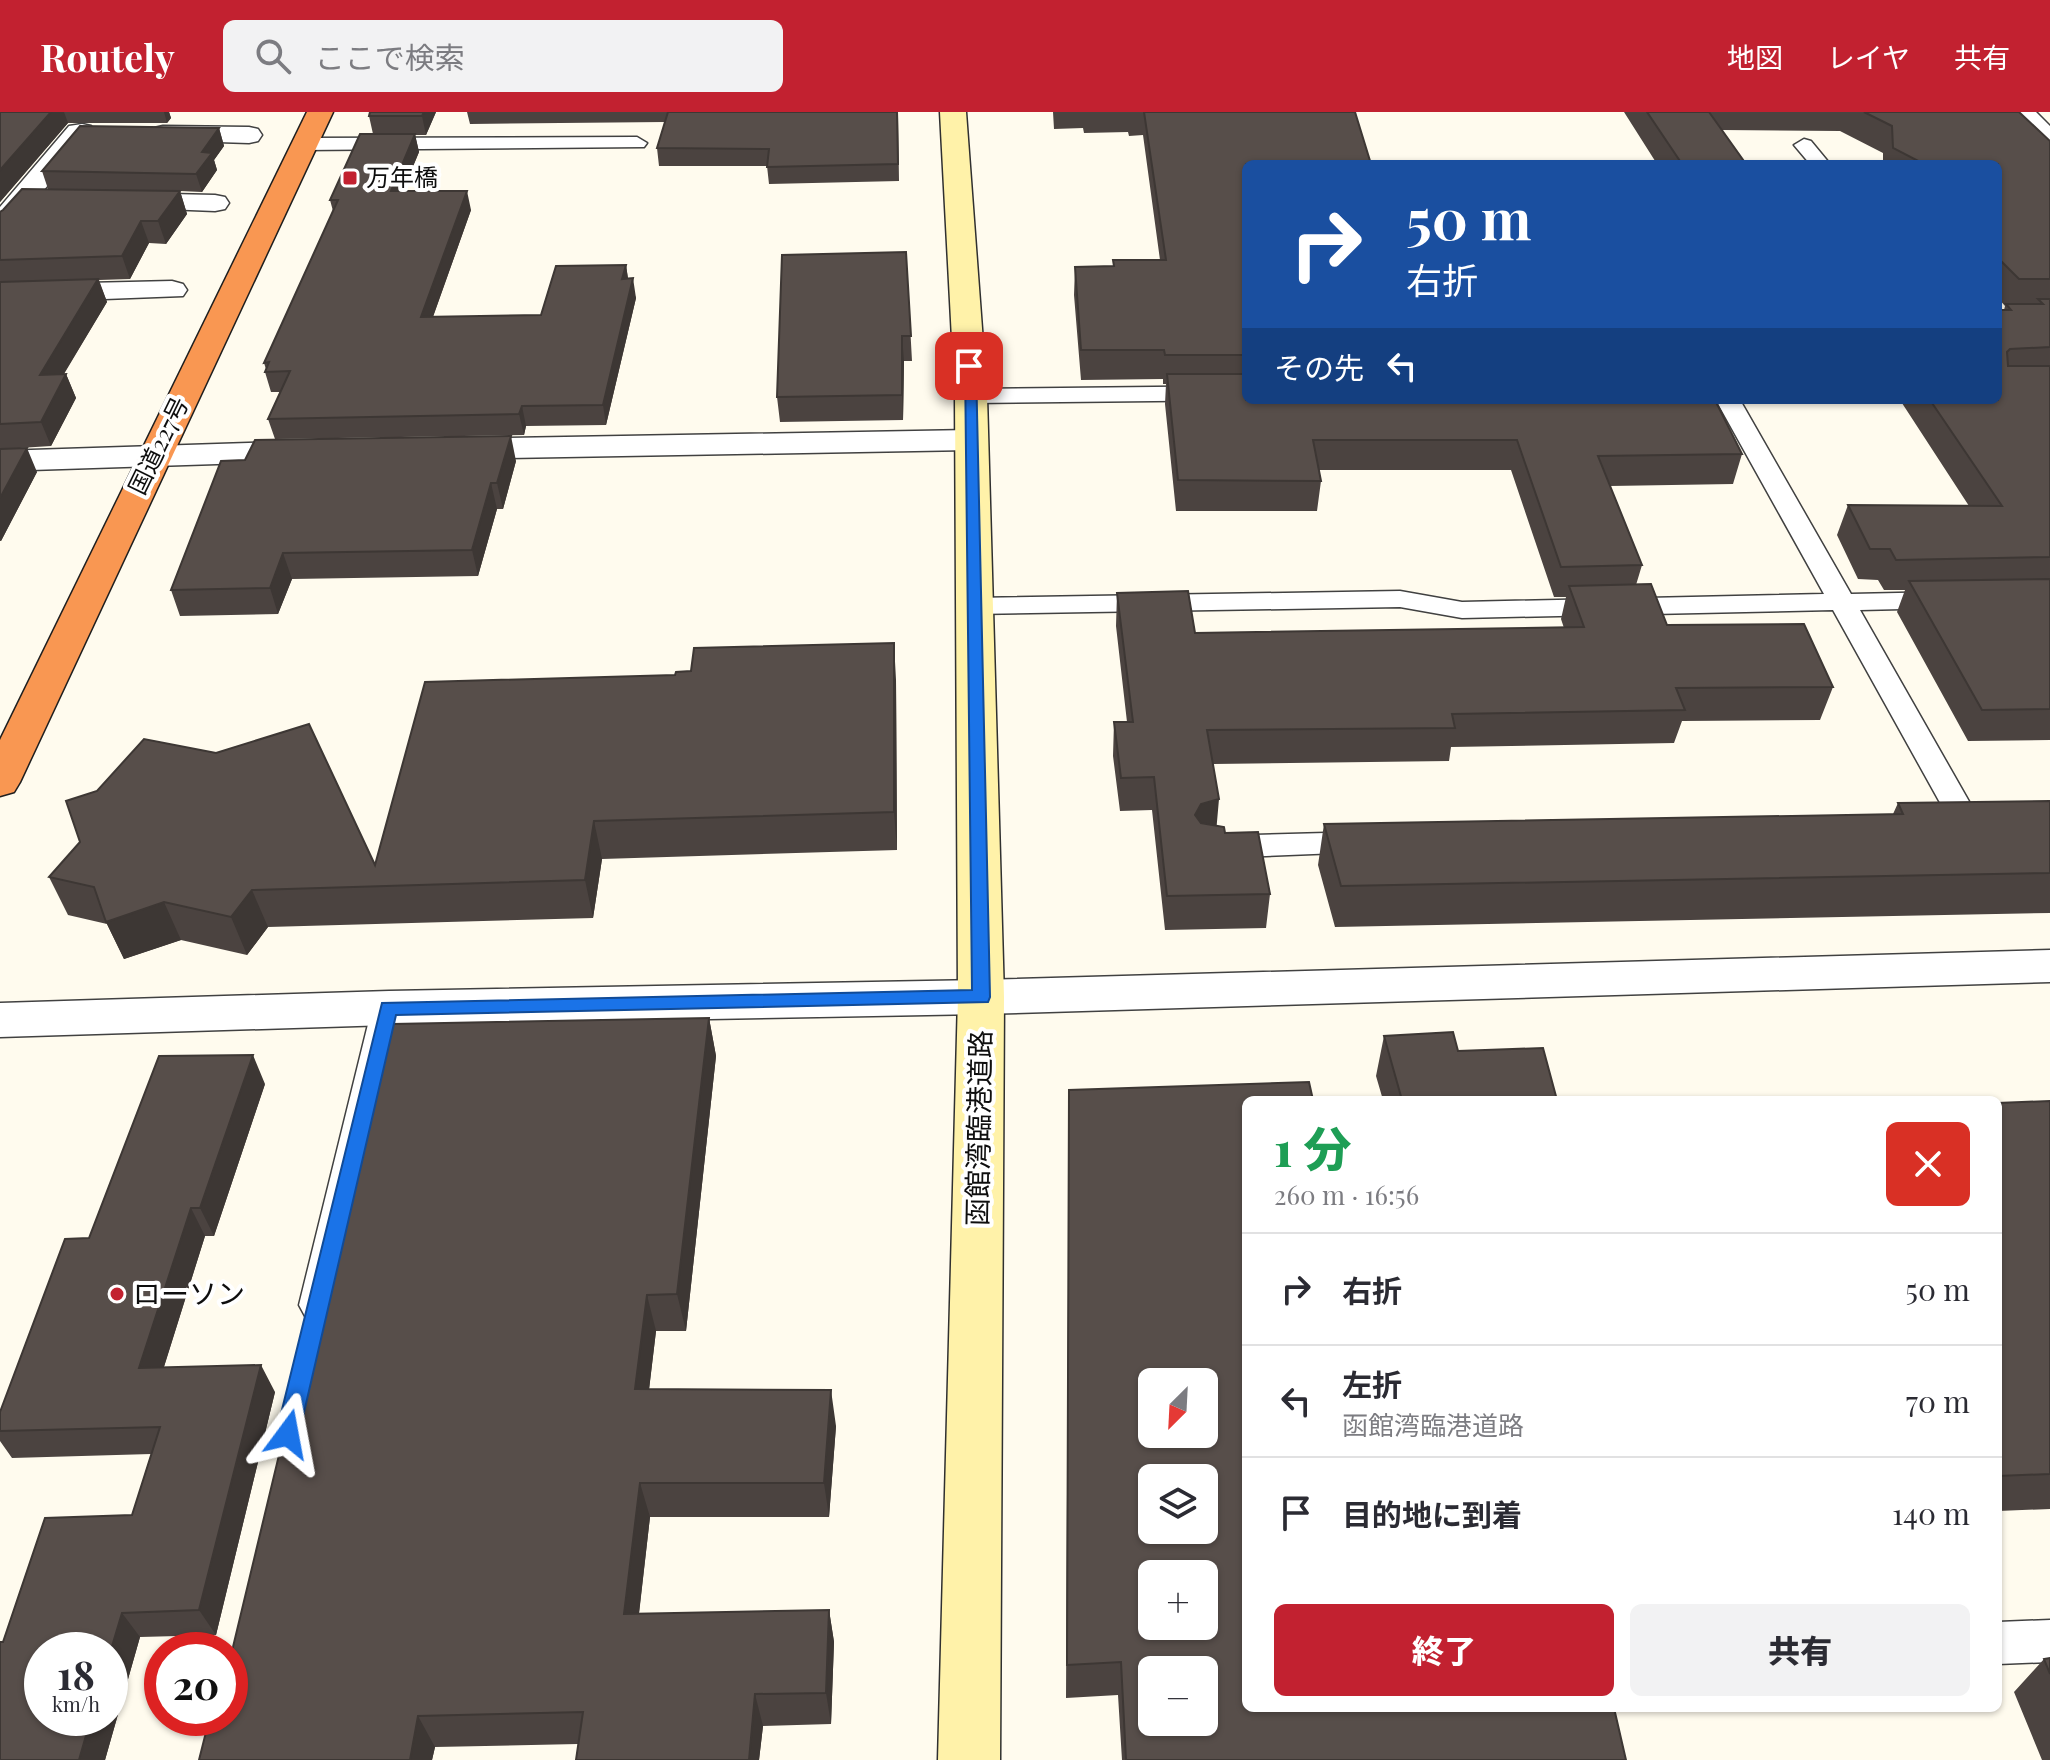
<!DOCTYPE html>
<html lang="ja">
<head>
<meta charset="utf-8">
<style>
	:root { --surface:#fff; --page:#f2f2f3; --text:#2b2b33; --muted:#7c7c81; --line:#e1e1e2; --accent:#c22130 }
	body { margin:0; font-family:"Playfair Display","Noto Sans JP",serif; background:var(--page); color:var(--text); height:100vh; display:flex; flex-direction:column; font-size:30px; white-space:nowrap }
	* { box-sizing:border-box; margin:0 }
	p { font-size:26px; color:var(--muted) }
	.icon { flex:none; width:44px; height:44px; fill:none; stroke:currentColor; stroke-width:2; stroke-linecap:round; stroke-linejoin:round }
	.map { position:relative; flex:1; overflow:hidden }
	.side { position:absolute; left:1242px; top:984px; width:760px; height:616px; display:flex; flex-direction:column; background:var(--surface); border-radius:12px; box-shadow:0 2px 6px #0004 }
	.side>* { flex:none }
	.hud { position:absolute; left:1242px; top:48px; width:760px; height:244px; border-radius:12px; box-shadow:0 2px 6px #0004; background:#1a4fa0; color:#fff; overflow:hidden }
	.needle { width:52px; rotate:204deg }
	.buttons { position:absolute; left:1138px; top:1256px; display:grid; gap:16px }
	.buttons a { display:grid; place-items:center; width:80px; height:80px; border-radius:12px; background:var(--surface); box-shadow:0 2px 6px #0004; font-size:40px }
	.speed { position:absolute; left:24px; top:1520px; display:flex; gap:16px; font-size:40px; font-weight:700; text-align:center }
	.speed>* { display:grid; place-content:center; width:104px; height:104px; border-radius:50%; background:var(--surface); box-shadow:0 2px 6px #0004; line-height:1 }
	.speed small { font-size:20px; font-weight:400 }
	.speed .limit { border:12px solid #d22; background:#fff; color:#111 }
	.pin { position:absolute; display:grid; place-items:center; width:68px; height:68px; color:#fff; margin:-34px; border-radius:16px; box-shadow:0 4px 12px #0006 }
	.me { position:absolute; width:88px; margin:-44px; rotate:13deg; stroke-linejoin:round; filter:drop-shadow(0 0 6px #0008) }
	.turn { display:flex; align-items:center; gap:28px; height:168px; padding:0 32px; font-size:36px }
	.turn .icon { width:104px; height:104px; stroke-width:2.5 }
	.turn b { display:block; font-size:56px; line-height:68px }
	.then { display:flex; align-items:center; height:76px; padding:0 32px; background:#0003; gap:16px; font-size:30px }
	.round { display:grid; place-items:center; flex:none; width:84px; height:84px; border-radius:12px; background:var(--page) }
	.summary { display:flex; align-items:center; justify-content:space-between; height:136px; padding:0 32px }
	h1 { font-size:48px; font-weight:800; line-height:60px; color:#1e9e55 }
	.action { display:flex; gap:16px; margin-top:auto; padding:16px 32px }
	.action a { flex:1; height:92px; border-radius:12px; background:var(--accent); color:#fff; font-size:32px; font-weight:800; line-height:92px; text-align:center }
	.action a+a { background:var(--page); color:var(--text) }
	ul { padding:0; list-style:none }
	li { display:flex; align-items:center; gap:24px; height:112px; padding:0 32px; border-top:2px solid var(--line) }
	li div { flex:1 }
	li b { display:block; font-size:30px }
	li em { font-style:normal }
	header { display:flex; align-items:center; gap:48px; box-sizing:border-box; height:112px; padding:0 40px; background:var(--accent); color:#fff }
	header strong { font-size:38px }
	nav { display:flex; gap:44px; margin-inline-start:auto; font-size:28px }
	.search { width:560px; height:72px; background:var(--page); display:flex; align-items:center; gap:20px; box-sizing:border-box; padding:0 28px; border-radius:12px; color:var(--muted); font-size:30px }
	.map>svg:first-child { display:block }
</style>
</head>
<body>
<header>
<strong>Routely</strong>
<div class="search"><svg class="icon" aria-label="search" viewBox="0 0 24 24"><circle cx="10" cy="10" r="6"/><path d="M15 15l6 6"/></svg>ここで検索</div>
<nav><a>地図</a><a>レイヤ</a><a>共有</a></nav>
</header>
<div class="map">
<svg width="2050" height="1648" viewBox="0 0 2050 1648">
	<rect width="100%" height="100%" fill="#fffbee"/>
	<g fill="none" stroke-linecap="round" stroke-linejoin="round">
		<!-- lane casing -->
		<g stroke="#414141" stroke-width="3">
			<path id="lane" d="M 2016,0 L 2036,0 L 2050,14 L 2050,31 L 2043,29 Z
				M 637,25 L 647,31 L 644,35 L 302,38 L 292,32 L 302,26 Z
				M 1804,27 L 1811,29 L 1830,52 L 1810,52 L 1794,33 Z
				M 1246,274 L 1246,288 L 971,291 L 963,289 L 959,284 L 963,279 L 971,277 Z
				M 1716,288 L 1740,288 L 1851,482 L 1945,480 L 1954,482 L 1958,488 L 1954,494 L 1945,496 L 1860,498 L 1979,707 L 1975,714 L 1964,717 L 1953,714 L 1833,498 L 1462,506 L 1400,495 L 973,502 L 964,500 L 960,494 L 964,488 L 973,486 L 1400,479 L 1462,490 L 1824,482 Z
				M 1363,720 L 1374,723 L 1378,730 L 1374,737 L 1363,740 L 1218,746 L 1207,742 L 1203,735 L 1207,728 L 1218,724 Z
				M 389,884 L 401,887 L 406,896 L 337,1193 L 331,1204 L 318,1209 L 305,1204 L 299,1193 L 372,896 L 377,887 Z
				M 2050,1508 L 2050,1550 L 1998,1552 L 1998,1510 Z"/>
		</g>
		<!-- street casing -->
		<g stroke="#414141" stroke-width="3">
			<path id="street" d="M 82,12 L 91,14 L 95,20 L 91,26 L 86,27 L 10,119 L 0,122 L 0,95 L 69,14 Z
				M 163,14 L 249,15 L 258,17 L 262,23 L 258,29 L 249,31 L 154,28 L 150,22 L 154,16 Z
				M 125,81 L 215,83 L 225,85 L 229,91 L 225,97 L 215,99 L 115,95 L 111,89 L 115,83 Z
				M 172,169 L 183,172 L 187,178 L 183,184 L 0,191 L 0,173 Z
				M 970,318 L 982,321 L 987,328 L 982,335 L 970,338 L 454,347 L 442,344 L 437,337 L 442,330 L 454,327 Z
				M 309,329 L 321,332 L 326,339 L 321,346 L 309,349 L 0,359 L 0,339 Z
				M 2050,838 L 2050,870 L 981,902 L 389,913 L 0,925 L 0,891 L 389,879 L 981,868 Z"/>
		</g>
		<!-- secondary casing -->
		<g stroke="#303030" stroke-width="3">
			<path id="secondary" d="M 940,0 L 966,0 L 987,284 L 1004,885 L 1000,1648 L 938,1648 L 958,885 L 955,284 Z"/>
		</g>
		<!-- highway casing -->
		<g stroke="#1f1f1f" stroke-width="3">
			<path id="highway" d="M 307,0 L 333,0 L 20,670 L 14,680 L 0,684 L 0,628 Z"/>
		</g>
		<!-- lane -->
		<use href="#lane" fill="#fff" fill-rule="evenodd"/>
		<!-- street -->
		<use href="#street" fill="#fff" fill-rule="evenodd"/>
		<!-- secondary -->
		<use href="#secondary" fill="#fff2a9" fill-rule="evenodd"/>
		<!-- highway -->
		<use href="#highway" fill="#f99752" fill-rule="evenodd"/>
	</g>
	<!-- wall -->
	<path fill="#4b4340" d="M 0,0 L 169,0 L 171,6 L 167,11 L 68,11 L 0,90 Z
		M 370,0 L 436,0 L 426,23 L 415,23 L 419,40 L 403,79 L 471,98 L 433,205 L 541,203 L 626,153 L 628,167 L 636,186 L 606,313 L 526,314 L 524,323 L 275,327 L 268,307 L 280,280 L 271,280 L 265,260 L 266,257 L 264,251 L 333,99 L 330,88 L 373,22 L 369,4 Z
		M 467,0 L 898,0 L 899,69 L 769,72 L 767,54 L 659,54 L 657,36 L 665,10 L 470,12 Z
		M 1053,0 L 1355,0 L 1246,52 L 1246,288 L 1742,342 L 1733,372 L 1610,374 L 1642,453 L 1636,473 L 1667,513 L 1833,575 L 1820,608 L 1682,609 L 1674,631 L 1451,635 L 1449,649 L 1213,652 L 1216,714 L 1225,721 L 1270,782 L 1266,816 L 1165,818 L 1152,698 L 1120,699 L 1113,644 L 1114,610 L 1127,610 L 1116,514 L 1117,481 L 1195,521 L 1564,516 L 1561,507 L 1566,485 L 1554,485 L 1511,358 L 1319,358 L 1321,369 L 1317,399 L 1176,399 L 1165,292 L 1166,272 L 1163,272 L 1163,267 L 1081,268 L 1074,183 L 1075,155 L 1113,154 L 1113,148 L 1160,148 L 1143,23 L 1129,24 L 1128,20 L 1084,21 L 1083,16 L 1054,17 Z
		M 1624,0 L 2019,0 L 2050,29 L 2050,628 L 1968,629 L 1897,500 L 1905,478 L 1884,478 L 1878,468 L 1858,467 L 1837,423 L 1848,393 L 1969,394 L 1900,288 L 1998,288 L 2004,198 L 2005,194 L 1998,186 L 1998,52 L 1883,52 L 1883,41 L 1840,19 L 1722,18 L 1746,52 L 1657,52 Z
		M 219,16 L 224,34 L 214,48 L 217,58 L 202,80 L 180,79 L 187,102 L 166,132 L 149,131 L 130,167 L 99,168 L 107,190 L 64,262 L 66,262 L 76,286 L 51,334 L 4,337 L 37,360 L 1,429 L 0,429 L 0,100 L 48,77 L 42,59 Z
		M 906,140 L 912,249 L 904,249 L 903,308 L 780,310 L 777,285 Z
		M 516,349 L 503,397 L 497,397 L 478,464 L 292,467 L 278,502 L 180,504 L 171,478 Z
		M 896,568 L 897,738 L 602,747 L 593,806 L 268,815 L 247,843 L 181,828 L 124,847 L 107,812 L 68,803 L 49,765 L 375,753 Z
		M 2050,689 L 2050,801 L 1335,815 L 1318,753 L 1324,712 L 1893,702 L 1898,691 Z
		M 709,906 L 716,944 L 686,1219 L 656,1219 L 649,1277 L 836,1314 L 829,1405 L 650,1405 L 639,1502 L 829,1498 L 834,1530 L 831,1612 L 763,1614 L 759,1648 L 576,1648 L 578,1632 L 435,1635 L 432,1648 L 199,1648 L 213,1618 Z
		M 1384,924 L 1458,939 L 1557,988 L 1383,988 L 1376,964 Z
		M 265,972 L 214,1124 L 205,1124 L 164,1255 L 275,1280 L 216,1523 L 140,1525 L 105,1648 L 0,1648 L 3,1530 L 132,1403 L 151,1342 L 12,1346 L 0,1329 L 0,1300 L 89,1126 Z
		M 1069,978 L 1246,1596 L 1626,1648 L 1122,1648 L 1118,1583 L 1066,1586 Z
		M 2050,989 L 2050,1397 L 1998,1399 L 1998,991 Z
		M 2050,1546 L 2050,1648 L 2042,1648 L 2014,1580 L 2044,1547 Z"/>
	<!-- shaded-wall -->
	<path fill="#3d3734" d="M 51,0 L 64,0 L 68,11 L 0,90 L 0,58 Z
		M 164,0 L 169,0 L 171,6 L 167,11 Z
		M 424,0 L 436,0 L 426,23 L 422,4 Z
		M 219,16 L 224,34 L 214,48 L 217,58 L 202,80 L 196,62 L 202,40 Z
		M 415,22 L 419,40 L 395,97 L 391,79 Z
		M 180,79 L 187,102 L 166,132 L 158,109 Z
		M 467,79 L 471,98 L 426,224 L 421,205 Z
		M 141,109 L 149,131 L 130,167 L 122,144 Z
		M 626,153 L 629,173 L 622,167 Z
		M 633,166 L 636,186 L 606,313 L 603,293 Z
		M 98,167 L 107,190 L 49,286 L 40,263 Z
		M 902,224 L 904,249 L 903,308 L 902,283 Z
		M 66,262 L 76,286 L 51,334 L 41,310 Z
		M 522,294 L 526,314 L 524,323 L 519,302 Z
		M 511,324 L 516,349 L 503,397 L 497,371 Z
		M 27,336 L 37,360 L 1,429 L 0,426 L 0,386 Z
		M 491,371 L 497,397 L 478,464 L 472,438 Z
		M 283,441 L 292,467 L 278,502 L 270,476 Z
		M 894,531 L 896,568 L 897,738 L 894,700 Z
		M 1219,687 L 1216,721 L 1198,725 L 1195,703 L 1201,692 Z
		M 594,709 L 602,747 L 593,806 L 585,768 Z
		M 252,778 L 268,815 L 247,843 L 231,805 Z
		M 164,790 L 181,828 L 124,847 L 106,810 Z
		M 709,906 L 716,944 L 686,1219 L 677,1182 Z
		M 253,943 L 265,972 L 214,1124 L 200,1096 Z
		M 191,1096 L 205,1124 L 155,1283 L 139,1256 Z
		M 647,1183 L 656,1219 L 645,1312 L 635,1277 Z
		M 261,1253 L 275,1280 L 216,1523 L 199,1498 Z
		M 831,1278 L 836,1314 L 829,1405 L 824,1371 Z
		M 640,1371 L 650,1405 L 635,1535 L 624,1502 Z
		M 829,1498 L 834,1530 L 831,1612 L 826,1581 Z
		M 122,1501 L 140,1525 L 105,1648 L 79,1648 L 91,1606 L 110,1606 L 110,1541 Z
		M 755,1582 L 763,1614 L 759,1648 L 749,1648 Z
		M 418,1604 L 435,1635 L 432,1648 L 410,1648 Z"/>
	<!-- building -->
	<path fill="#574e4a" stroke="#3d3734" stroke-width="2" fill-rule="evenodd" d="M 0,0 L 51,0 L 0,58 Z
		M 370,0 L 424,0 L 422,4 L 369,4 Z
		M 668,0 L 897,0 L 898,52 L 767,55 L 769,37 L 657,36 Z
		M 1144,0 L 1355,0 L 1371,52 L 1246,52 L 1246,243 L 1165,243 L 1164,238 L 1081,238 L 1075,155 L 1114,154 L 1113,148 L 1166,148 Z
		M 1647,0 L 1709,0 L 1746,52 L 1682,52 Z
		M 1864,0 L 2019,0 L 2050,29 L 2050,167 L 2019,167 L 1998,146 L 1998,52 L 1924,52 L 1893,36 L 1892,14 Z
		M 80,14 L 219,16 L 202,40 L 212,41 L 196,62 L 42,59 Z
		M 360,22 L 415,22 L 391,79 L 467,79 L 421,205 L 541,203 L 556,154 L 626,153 L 622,167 L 633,166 L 603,293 L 522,294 L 519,302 L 268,307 L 290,259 L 265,260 L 269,250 L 264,251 L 338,88 L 330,88 Z
		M 22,77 L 180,79 L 158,109 L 141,109 L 122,144 L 0,148 L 0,100 L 3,98 Z
		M 906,140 L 911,224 L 902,224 L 902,283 L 777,285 L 782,143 Z
		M 98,167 L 40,263 L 66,262 L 41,310 L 0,312 L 0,170 Z
		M 2038,187 L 2050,187 L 2050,235 L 2010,237 L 2007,240 L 2008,254 L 2050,254 L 2050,445 L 1896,448 L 1890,437 L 1870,437 L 1848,393 L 2002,394 L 1930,288 L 1998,288 L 1998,198 L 2011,198 L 2006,192 L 2043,192 Z
		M 1167,262 L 1246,262 L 1246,288 L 1715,288 L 1742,342 L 1598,344 L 1642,453 L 1561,455 L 1517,328 L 1313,328 L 1321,369 L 1178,368 Z
		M 511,324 L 497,371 L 491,371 L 472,438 L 283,441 L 270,476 L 171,478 L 221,349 L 245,348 L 255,328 Z
		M 27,336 L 0,386 L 0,337 Z
		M 2050,467 L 2050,597 L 1982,598 L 1909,469 Z
		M 1651,472 L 1667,513 L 1804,512 L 1833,575 L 1676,576 L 1685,598 L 1452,602 L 1455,616 L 1207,618 L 1219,687 L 1201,692 L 1195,703 L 1201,711 L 1224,715 L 1225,721 L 1258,720 L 1270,782 L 1167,784 L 1154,665 L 1121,666 L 1114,610 L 1133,610 L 1117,481 L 1188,479 L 1195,521 L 1584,515 L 1569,474 Z
		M 894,531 L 894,700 L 594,709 L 585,768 L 252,778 L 231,805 L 164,790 L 106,810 L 94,775 L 49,765 L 80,730 L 66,689 L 97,679 L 144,627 L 216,641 L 309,612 L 375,753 L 425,570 L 675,563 L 676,560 L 691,559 L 694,536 Z
		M 2050,689 L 2050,761 L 1341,774 L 1324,712 L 1903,702 L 1898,691 Z
		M 709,906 L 677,1182 L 647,1183 L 635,1277 L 831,1278 L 824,1371 L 640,1371 L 624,1502 L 829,1498 L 826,1581 L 755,1582 L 749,1648 L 576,1648 L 583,1600 L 418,1604 L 410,1648 L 199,1648 L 206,1620 L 213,1618 L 216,1606 L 230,1606 L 230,1543 L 233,1535 L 303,1243 L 393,912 Z
		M 1453,920 L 1458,939 L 1543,936 L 1557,988 L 1402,988 L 1384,924 Z
		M 253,943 L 200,1096 L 191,1096 L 139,1256 L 261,1253 L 199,1498 L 122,1501 L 110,1541 L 110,1538 L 42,1538 L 42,1606 L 91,1606 L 79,1648 L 0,1648 L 0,1530 L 3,1530 L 45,1406 L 132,1403 L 160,1315 L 0,1319 L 0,1300 L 65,1127 L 89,1126 L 159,944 Z
		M 1309,970 L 1313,988 L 1246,988 L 1246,1596 L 1614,1596 L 1626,1648 L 1126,1648 L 1121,1550 L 1067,1553 L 1069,978 ZM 1152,1270 L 1204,1270 L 1204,1322 L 1152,1322 ZM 1152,1366 L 1204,1366 L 1204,1418 L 1152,1418 ZM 1152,1462 L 1204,1462 L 1204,1514 L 1152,1514 ZM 1152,1558 L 1204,1558 L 1204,1610 L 1152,1610 Z
		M 2050,989 L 2050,1362 L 1998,1364 L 1998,991 Z
		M 2050,1546 L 2050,1562 L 2044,1547 Z"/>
	<!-- route -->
	<path fill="#1a73e8" stroke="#114b97" stroke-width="2" d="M 965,251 L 976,254 L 990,885 L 988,890 L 396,903 L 299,1322 L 296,1329 L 288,1332 L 280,1329 L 276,1322 L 382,891 L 972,878 Z"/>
	<!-- markers -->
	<g fill="#c22130" stroke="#fff" stroke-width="3">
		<rect x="342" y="58" width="16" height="16" rx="4"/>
		<circle cx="117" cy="1182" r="8"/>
	</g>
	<g text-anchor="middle" stroke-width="8" stroke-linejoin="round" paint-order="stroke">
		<!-- far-poi labels -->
		<g font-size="24" fill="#0e0e0e" stroke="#fff" text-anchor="start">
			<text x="366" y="74">万年橋</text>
		</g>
		<!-- far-street labels -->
		<g font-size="24" fill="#0e0e0e" stroke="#fff">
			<text transform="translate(159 334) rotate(-64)" y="8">国道227号</text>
		</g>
		<!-- street labels -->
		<g font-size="28" fill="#0e0e0e" stroke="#fff">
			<text transform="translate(979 1016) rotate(-89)" y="10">函館湾臨港道路</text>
		</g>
		<!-- poi labels -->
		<g font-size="28" fill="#0e0e0e" stroke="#fff" text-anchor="start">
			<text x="133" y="1192">ローソン</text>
		</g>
	</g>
</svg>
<div class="buttons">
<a><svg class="needle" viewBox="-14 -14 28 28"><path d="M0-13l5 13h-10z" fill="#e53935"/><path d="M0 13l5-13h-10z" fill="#7c7c81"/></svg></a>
<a><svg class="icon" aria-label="layers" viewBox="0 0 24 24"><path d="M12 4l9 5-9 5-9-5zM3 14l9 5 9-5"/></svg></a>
<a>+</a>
<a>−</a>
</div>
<div class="speed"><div>18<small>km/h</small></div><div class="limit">20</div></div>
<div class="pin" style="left:969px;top:254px;background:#d93025"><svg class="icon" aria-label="arrive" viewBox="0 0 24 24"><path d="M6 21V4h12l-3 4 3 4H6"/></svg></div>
<svg class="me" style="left:288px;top:1322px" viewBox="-20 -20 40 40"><path d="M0-17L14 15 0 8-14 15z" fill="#1a73e8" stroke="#fff" stroke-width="4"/></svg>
<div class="hud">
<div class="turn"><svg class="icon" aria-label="right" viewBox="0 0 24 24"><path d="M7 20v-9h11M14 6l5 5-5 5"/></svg><div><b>50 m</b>右折</div></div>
<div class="then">その先<svg class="icon" aria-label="left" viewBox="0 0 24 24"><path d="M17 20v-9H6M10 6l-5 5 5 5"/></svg></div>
</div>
<section class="side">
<div class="summary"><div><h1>1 分</h1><p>260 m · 16:56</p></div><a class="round" style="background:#d93025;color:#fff"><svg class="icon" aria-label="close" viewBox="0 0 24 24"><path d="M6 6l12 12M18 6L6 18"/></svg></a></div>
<ul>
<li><svg class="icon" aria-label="right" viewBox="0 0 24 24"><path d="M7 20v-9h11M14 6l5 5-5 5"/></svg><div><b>右折</b></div><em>50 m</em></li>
<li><svg class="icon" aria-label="left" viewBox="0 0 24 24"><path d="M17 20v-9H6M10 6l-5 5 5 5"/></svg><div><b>左折</b><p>函館湾臨港道路</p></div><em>70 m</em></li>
<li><svg class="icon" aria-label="arrive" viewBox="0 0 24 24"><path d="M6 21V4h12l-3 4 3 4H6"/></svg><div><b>目的地に到着</b></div><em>140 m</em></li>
</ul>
<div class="action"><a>終了</a><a>共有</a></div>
</section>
</div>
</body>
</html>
